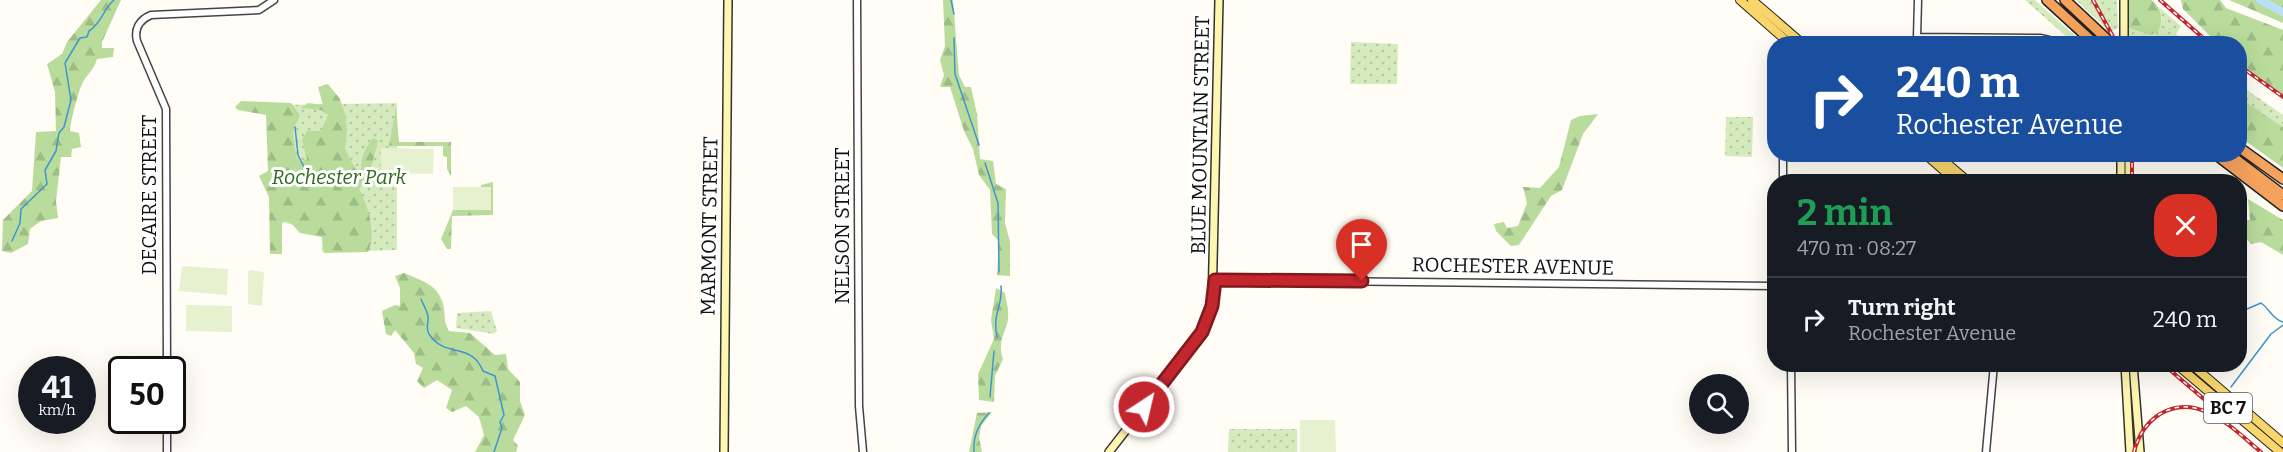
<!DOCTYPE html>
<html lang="en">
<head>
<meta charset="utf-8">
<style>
	:root { --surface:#171b24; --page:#242831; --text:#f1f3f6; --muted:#9ea1a6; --line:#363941 }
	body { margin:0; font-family:Bitter,serif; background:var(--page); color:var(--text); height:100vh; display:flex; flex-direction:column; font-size:22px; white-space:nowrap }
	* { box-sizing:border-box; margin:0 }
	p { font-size:20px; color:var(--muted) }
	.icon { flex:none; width:33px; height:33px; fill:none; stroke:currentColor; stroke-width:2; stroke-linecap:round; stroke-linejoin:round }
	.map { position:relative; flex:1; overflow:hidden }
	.side { position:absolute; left:1767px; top:174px; width:480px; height:198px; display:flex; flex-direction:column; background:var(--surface); border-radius:24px; box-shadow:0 6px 24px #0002 }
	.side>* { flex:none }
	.top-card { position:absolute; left:1767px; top:36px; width:480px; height:126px; border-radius:24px; box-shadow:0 6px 24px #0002; background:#1a4fa0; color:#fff; overflow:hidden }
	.tools { position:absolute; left:1689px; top:374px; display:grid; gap:12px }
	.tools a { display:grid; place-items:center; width:60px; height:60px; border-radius:50%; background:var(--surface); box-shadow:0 6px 24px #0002; font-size:30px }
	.speed { position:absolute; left:18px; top:356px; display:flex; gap:12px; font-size:30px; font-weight:700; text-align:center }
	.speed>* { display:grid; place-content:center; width:78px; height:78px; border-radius:50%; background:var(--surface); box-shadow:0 6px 24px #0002; line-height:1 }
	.speed small { font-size:15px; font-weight:400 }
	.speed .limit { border:3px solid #111; border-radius:9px; background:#fff; color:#111 }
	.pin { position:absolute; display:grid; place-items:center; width:51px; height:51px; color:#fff; margin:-62px -26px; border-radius:50% 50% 50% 0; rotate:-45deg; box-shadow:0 0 6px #0007 }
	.pin .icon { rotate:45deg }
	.me { position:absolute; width:66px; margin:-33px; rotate:35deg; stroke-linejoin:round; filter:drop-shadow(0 0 4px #0008) }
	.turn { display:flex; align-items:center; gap:21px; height:126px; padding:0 30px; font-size:27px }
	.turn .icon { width:78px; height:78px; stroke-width:2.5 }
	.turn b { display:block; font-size:42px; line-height:51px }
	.round { display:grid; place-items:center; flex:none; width:63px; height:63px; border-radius:24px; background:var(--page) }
	.summary { display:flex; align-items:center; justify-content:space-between; height:102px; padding:0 30px }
	h1 { font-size:36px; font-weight:700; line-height:45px; color:#1e9e55 }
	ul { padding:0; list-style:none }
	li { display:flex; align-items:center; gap:18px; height:84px; padding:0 30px; border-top:2px solid var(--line) }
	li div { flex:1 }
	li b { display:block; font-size:22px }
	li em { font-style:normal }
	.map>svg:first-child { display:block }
</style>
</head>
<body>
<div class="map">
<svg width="2283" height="452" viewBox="0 0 2283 452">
	<defs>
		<pattern id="grass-dots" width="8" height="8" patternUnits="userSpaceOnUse" patternTransform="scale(1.5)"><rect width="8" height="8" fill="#d5ebbd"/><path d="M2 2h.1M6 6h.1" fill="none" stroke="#b6c8a1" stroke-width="1.8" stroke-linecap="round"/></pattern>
		<pattern id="forest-firs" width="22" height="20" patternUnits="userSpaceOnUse" patternTransform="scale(1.5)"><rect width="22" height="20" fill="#b9dc9c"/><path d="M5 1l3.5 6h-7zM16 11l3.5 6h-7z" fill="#9ebc85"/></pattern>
	</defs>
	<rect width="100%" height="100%" fill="#fffdf5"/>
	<!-- grass -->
	<path fill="url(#grass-dots)" d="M 2025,0 L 2035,0 L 2083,43 L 2074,43 Z
		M 2076,0 L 2117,0 L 2118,28 L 2110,32 Z
		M 2159,7 L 2181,26 L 2176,34 L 2187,43 L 2129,43 L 2129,28 L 2150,35 L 2158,32 L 2162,17 Z
		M 1351,42 L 1398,44 L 1397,84 L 1350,84 Z
		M 2240,85 L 2283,115 L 2283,127 L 2240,98 Z
		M 397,103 L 397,250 L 322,252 L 322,233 L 282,222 L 282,105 Z
		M 1726,117 L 1753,117 L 1752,157 L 1725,156 Z
		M 491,311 L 497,331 L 494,334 L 456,328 L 457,313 Z
		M 1229,429 L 1297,429 L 1297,452 L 1228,452 Z"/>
	<!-- forest -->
	<path fill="url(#forest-firs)" d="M 101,0 L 121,0 L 102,42 L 102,48 L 114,48 L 113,57 L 97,59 C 93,72 85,76 82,84 C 78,93 70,123 70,131 L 79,133 L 81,147 L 72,149 L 71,157 L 61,157 L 56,201 L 58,218 L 41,221 L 30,229 L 28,244 L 11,253 L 2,251 L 3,220 L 32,191 L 36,132 L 56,131 L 55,92 L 47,64 L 62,54 L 67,42 Z
		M 943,0 L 953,0 L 959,75 L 965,87 L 971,87 L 977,114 L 980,159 L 993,161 L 996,184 L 1006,189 L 1005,223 L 1010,242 L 1010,276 L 997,275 L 999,241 L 992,234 L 990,190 L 979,175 L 973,149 L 964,131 L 950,87 L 940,87 L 944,75 L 940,60 L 945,46 Z
		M 2129,0 L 2152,0 C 2163,10 2163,19 2158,32 L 2150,35 L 2129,28 Z
		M 2181,0 L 2220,0 L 2226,8 L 2283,30 L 2283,96 L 2240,63 L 2240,44 L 2217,43 L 2183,9 Z
		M 2229,0 L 2283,0 L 2283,23 Z
		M 328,84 L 340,99 L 345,114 L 347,130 L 345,149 L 357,172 L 361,169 C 361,157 365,148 373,138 L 378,141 L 368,179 L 359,189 C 368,206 377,233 368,252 L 324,253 L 322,237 L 300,233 L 292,224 L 285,221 L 282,223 L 282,254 L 270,254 L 269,197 L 259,176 L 268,171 L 266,115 L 238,110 L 235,107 L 241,101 L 291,103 L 300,115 L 293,131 L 296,155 L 301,163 L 307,159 L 302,140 L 307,131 L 321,131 L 328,115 L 321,110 L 301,108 L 308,103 L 323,105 L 318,87 Z
		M 2240,98 L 2283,127 L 2283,168 L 2240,137 Z
		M 396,107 L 399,142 L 451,142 L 451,176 L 447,169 L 447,157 L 443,156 L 443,146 L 389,146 Z
		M 1598,114 L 1583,134 L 1562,190 L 1551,196 L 1519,245 L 1511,246 L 1496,231 L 1494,224 L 1504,222 L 1507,228 L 1518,226 L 1527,203 L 1523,187 L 1540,188 L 1559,167 L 1571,120 L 1580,116 Z
		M 493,182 L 493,215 L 452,216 L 451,249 L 447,249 L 441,239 L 453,210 L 490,210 L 490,188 L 481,187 L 481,185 Z
		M 2248,199 L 2283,220 L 2283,255 L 2261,242 L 2251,244 L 2243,235 L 2240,234 L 2240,221 L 2250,220 Z
		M 404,273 C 422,281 441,285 444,309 C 445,318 444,322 449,331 L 470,333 L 495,355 L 506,354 L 508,369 L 520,382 L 520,401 L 525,415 L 513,440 L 518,446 L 516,452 L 475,452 L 484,435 L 479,417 L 466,406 L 452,412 L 446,408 L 452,390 L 437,380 L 424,388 L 417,381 L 423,368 L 416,364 L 414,353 L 395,330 L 391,336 L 386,334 L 382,311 L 395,305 L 400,306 L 400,288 L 395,276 Z
		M 996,288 L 1005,293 C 1006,301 1009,309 1008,317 C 1008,331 996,339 1003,359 L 995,376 L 994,402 L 979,400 L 978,374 L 994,339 L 991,320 Z
		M 992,412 L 981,426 L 979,438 L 982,452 L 969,452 L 977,413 Z"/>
	<!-- pitch -->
	<path fill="#e6f2cf" d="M 381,148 L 434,149 L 433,174 L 381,173 Z
		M 453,187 L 491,187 L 491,210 L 453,210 Z
		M 182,266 L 228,269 L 227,295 L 179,291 Z
		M 250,270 L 264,272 L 262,306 L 248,304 L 248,272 Z
		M 186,305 L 232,306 L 232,332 L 186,331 Z
		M 1300,420 L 1335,420 L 1336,452 L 1300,452 Z"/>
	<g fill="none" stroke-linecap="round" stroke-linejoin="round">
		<!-- stream -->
		<path stroke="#3f96cf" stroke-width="1.5" d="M 951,0 L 954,14
			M 954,38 L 955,74 L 979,145
			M 295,127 L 298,155 L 310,179
			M 985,163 L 998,203 L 999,272
			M 12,241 L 20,223 L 21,209 L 47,184 L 45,170 L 56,151 L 59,133 L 64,127 L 71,100 L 65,63 L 80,38 L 87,37 L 89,31 C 102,23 103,9 114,0
			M 421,299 C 423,304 427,311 428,316 C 429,323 425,327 429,334 C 445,359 471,341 483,371 L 495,376 L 504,415 L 500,422 L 502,428 L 494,452
			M 2240,312 L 2261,303 C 2270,309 2272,319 2283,322
			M 997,337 C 992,312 1003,308 1001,286
			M 2231,387 L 2271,334 L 2283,325
			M 990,397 L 994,351
			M 974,452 C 973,436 978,425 989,413"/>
		<!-- river -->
		<path stroke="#b9e0f7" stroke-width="8" d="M 2260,0 L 2283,12"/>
		<!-- tertiary casing -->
		<g stroke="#444" stroke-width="9">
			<path id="tertiary" d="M 857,0 L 859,406 L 863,452
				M 1918,0 L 1917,37 L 2040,38 L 2049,40 L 2052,44
				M 1783,182 L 1783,154
				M 1215,280 L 1774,286
				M 1791,364 L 1792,452
				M 167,369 L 166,109 L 137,41 C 134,29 139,20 151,15 L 259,10 L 274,0
				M 167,420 L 167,452
				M 1986,452 L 1994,364"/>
		</g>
		<!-- secondary casing -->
		<g stroke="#333" stroke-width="10">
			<path id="secondary" d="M 2124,44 L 2124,0
				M 2121,154 L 2121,182
				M 2129,154 L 2129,182
				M 2125,364 L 2130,452
				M 2133,364 L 2140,452
				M 724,452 L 728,0
				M 1109,452 L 1200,335 L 1212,306 L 1219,0"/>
		</g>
		<!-- primary casing -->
		<g stroke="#222" stroke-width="10">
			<path id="primary" d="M 1740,0 L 1790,44
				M 1752,0 L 1803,44
				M 1925,154 L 1957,182
				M 1936,154 L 1969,182
				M 2176,364 L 2280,452
				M 2191,364 L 2283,443"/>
		</g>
		<!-- motorway casing -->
		<g stroke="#222" stroke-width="12">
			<path id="motorway" d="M 2047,0 L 2095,44
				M 2065,0 L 2112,44
				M 2240,148 L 2283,179
				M 2215,154 L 2283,206
				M 2229,154 L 2283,195"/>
		</g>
		<!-- tertiary -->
		<use href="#tertiary" stroke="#fff" stroke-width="6"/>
		<!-- secondary -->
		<use href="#secondary" stroke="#fff6b0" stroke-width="7"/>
		<!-- primary -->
		<use href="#primary" stroke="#f9d66b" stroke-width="8"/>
		<!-- motorway -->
		<use href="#motorway" stroke="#f5a25d" stroke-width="9"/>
		<!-- rail casing -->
		<g stroke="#c4262e" stroke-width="4">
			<path id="rail" d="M 2093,0 L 2117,44
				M 2160,0 L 2210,44
				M 2240,66 L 2283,97
				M 2132,154 L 2132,182
				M 2163,364 L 2219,412
				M 2134,452 C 2138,436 2146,423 2160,414 C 2199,391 2233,429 2261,452"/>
		</g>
		<!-- rail -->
		<use href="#rail" stroke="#fff" stroke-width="1.5" stroke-dasharray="4.5" stroke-linecap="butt"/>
	</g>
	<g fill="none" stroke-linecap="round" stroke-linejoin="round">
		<!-- route casing -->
		<g stroke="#7f191e" stroke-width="15">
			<path id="route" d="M 1144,407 L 1202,332 L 1212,306 L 1215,280 L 1362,281"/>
		</g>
		<!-- route -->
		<use href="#route" stroke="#c4262e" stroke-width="10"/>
	</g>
	<g text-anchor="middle" stroke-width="6" stroke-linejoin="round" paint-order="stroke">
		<!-- shield labels -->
		<rect fill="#fff" stroke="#585858" stroke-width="1.5" x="2204" y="393" width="48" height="30" rx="4.5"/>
		<g font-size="18" font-weight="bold" fill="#111">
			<text x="2228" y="414">BC 7</text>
		</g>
		<!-- street labels -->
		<g font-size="20" fill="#111" stroke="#fff">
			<text transform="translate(1200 135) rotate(-89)" y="7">BLUE MOUNTAIN STREET</text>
			<text transform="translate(149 195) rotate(-90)" y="7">DECAIRE STREET</text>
			<text transform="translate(709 226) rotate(-89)" y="7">MARMONT STREET</text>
			<text transform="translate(842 226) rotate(-90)" y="7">NELSON STREET</text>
			<text transform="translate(1513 266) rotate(1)" y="7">ROCHESTER AVENUE</text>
		</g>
		<!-- park labels -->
		<g font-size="20" font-style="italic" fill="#2f6b1f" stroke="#fff">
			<text x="339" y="184">Rochester Park</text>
		</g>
	</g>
</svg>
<div class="tools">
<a><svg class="icon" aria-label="search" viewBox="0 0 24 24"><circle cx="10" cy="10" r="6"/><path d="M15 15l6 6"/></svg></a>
</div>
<div class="speed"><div>41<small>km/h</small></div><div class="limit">50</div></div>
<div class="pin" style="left:1362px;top:281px;background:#d93025"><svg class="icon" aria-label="arrive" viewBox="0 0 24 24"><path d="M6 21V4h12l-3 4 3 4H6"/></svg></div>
<svg class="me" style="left:1144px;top:407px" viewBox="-20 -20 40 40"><circle r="17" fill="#c4262e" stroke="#fff" stroke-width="3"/><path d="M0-11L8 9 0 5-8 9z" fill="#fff"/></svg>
<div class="top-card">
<div class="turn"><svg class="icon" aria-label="right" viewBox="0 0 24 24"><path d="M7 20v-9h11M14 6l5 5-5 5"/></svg><div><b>240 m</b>Rochester Avenue</div></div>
</div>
<section class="side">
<div class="summary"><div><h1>2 min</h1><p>470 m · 08:27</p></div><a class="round" style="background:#d93025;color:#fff"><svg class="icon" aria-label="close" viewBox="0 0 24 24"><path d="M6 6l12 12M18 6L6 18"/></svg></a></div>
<ul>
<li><svg class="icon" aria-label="right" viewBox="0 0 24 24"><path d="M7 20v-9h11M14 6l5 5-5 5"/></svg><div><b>Turn right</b><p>Rochester Avenue</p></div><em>240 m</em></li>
</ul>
</section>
</div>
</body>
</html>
